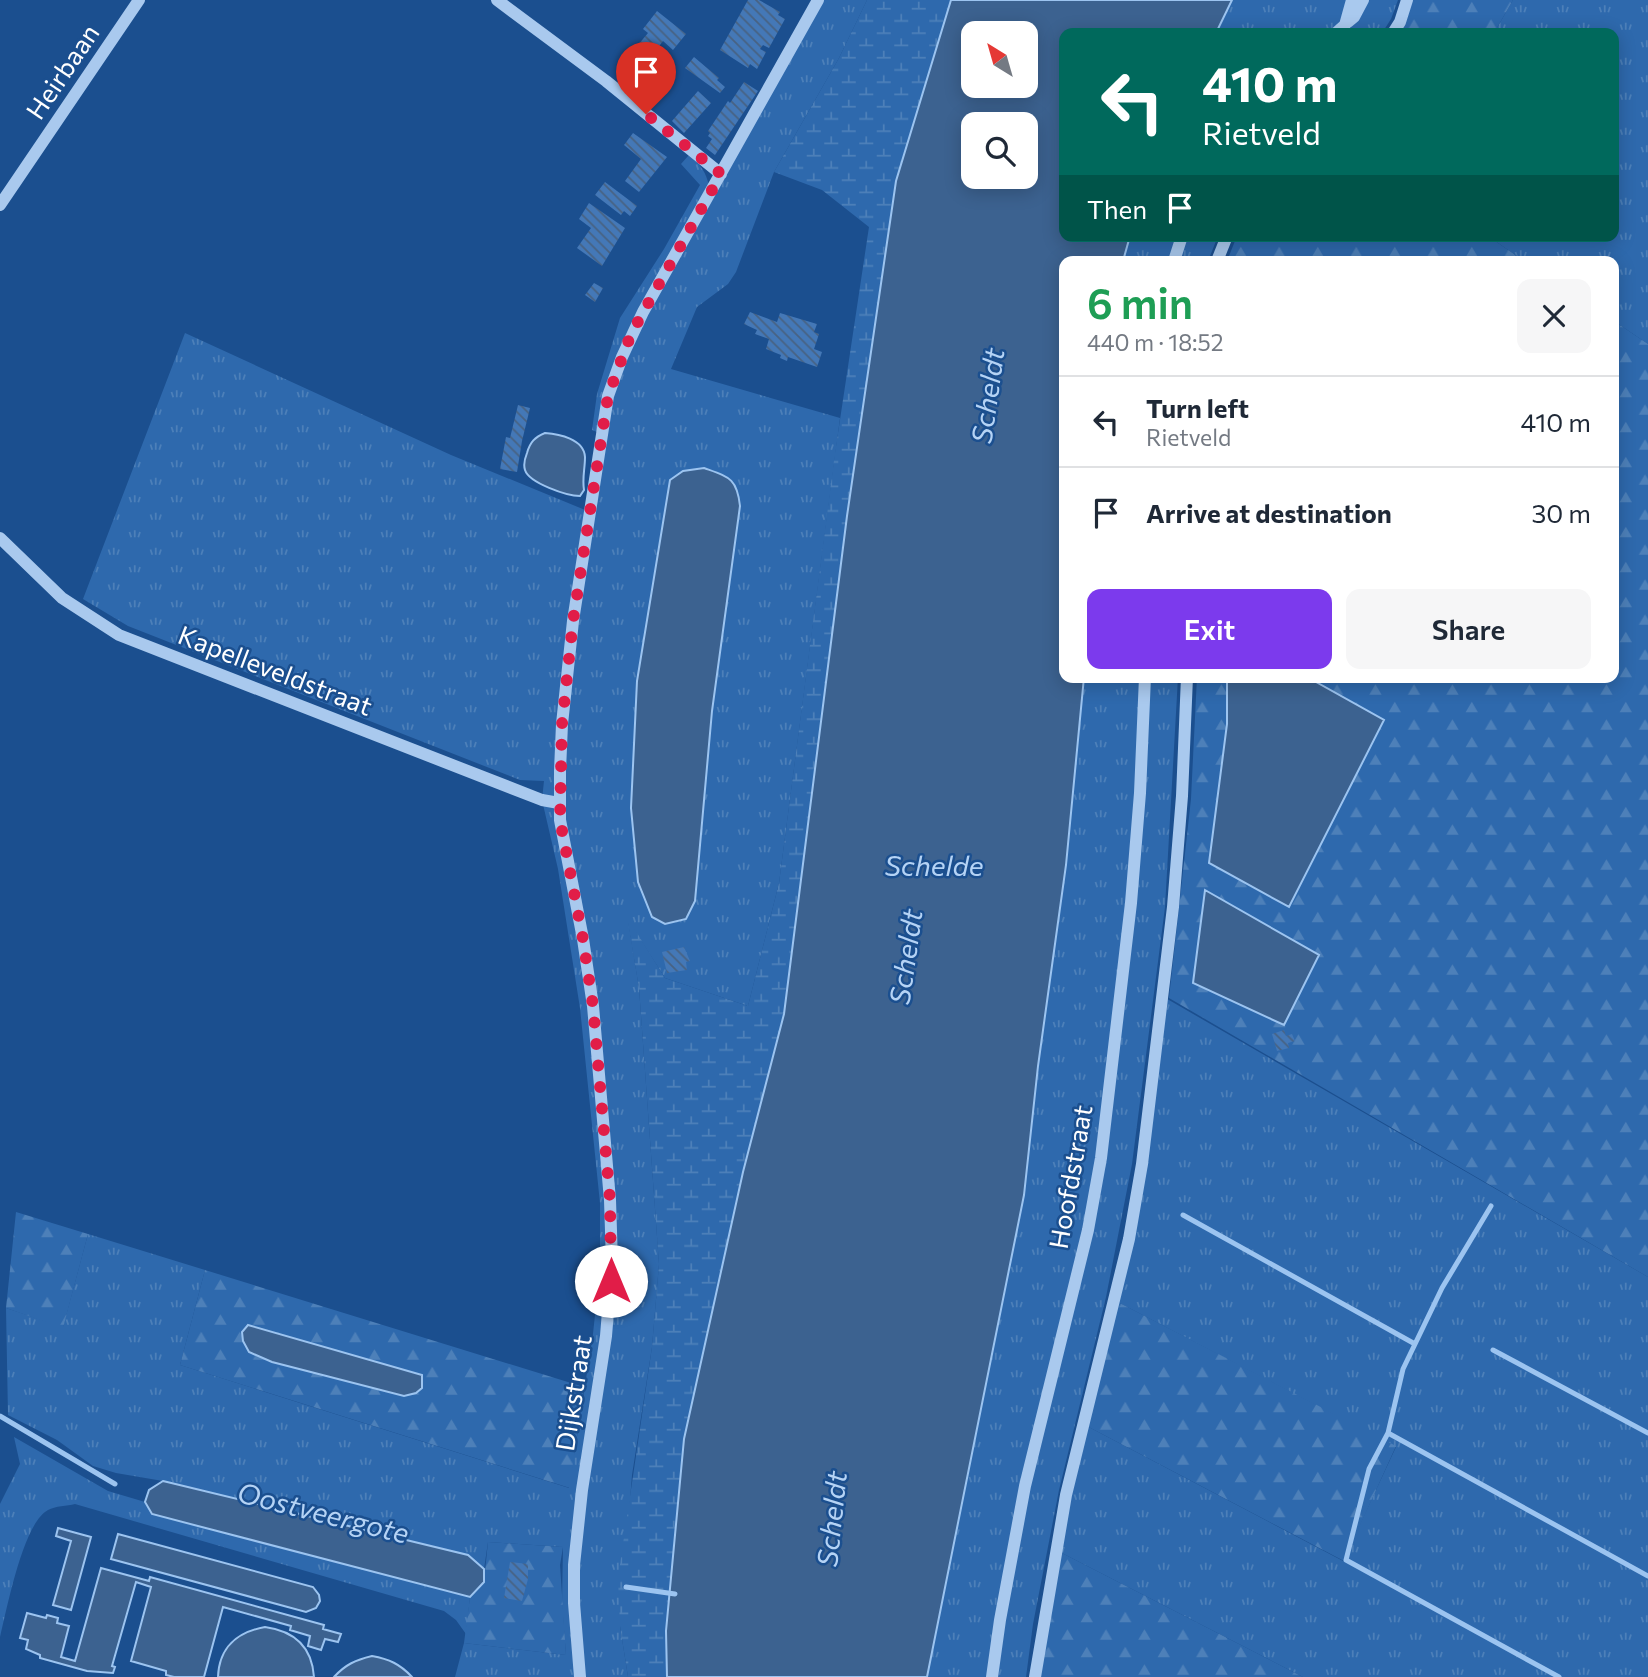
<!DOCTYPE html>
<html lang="en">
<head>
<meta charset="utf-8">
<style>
	:root { --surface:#fff; --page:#f6f6f7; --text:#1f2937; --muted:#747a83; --line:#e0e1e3; --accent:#7c3aed }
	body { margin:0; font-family:Commissioner,sans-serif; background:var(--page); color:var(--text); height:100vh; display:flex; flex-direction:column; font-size:26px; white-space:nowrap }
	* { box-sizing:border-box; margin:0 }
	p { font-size:23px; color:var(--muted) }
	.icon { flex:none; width:38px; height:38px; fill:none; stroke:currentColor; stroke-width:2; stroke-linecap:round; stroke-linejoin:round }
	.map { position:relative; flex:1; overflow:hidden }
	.details { position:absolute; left:1059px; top:256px; width:560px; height:427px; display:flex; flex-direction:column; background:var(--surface); border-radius:14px; box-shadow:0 4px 18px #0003 }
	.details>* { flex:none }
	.top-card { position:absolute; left:1059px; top:28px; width:560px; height:214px; border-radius:14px; box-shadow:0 4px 18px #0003; background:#00695c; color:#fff; overflow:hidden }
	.needle { width:46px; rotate:323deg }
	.fabs { position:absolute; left:961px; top:21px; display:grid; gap:14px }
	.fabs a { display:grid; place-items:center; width:77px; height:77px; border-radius:14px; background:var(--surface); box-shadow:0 4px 18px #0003; font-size:35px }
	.pin { position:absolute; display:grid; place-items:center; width:60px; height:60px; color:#fff; margin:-72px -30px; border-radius:50% 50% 50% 0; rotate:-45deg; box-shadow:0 0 7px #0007 }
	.pin .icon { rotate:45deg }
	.me { position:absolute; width:77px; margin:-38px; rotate:0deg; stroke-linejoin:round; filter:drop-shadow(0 0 5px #0008) }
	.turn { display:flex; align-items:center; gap:24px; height:147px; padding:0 28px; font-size:32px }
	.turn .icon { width:91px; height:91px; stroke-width:2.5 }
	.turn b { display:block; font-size:49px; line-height:60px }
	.then { display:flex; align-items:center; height:66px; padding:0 28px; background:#0003; gap:14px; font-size:26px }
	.round { display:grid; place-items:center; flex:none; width:74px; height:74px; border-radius:14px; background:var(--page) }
	.headline { display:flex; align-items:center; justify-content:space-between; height:119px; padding:0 28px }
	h1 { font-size:42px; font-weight:600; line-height:52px; color:#1e9e55 }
	.cta { display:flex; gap:14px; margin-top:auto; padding:14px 28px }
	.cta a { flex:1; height:80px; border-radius:14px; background:var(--accent); color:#fff; font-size:28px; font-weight:600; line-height:80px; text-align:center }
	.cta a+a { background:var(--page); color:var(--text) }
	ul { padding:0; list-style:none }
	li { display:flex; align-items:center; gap:21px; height:91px; padding:0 28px; border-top:2px solid var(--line) }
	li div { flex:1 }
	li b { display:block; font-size:26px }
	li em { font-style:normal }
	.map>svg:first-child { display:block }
</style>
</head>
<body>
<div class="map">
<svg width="1648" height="1677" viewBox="0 0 1648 1677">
	<defs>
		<pattern id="grass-tufts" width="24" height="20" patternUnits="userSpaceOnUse" patternTransform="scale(1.75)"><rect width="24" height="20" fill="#2e69ad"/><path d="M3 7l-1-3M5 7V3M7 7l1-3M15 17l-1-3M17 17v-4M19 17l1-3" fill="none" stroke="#4d80b9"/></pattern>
		<pattern id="forest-firs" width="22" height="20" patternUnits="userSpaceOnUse" patternTransform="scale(1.75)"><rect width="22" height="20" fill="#2e69ad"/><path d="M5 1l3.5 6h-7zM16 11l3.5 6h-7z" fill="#4d80b9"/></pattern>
		<pattern id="wetland-marsh" width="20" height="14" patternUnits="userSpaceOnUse" patternTransform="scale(1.75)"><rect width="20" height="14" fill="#2e69ad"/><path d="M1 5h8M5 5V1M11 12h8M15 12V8" fill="none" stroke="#4d80b9"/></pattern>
		<pattern id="building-back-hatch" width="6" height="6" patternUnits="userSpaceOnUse" patternTransform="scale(1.75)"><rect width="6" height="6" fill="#4478b7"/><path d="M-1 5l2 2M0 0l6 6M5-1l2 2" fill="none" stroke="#486282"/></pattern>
	</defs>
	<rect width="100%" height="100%" fill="#1b4f8f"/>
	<!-- grass -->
	<path fill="url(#grass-tufts)" d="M 823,0 L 867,0 L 839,58 L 774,172 L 736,272 L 728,284 L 697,307 L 671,369 L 840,418 L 779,883 L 748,1006 L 665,978 L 628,920 L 639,988 L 659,1264 L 652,1347 L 632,1475 L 620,1626 L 628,1677 L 455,1677 L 464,1643 L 566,1655 L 562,1604 L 563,1547 L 488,1542 L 484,1569 L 468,1555 L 163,1481 L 116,1473 L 93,1466 L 57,1440 L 8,1415 L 6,1308 L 63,1327 L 88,1234 L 205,1270 L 180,1365 L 569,1488 L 593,1334 L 600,1268 L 600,1203 L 580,1008 L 558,869 L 542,800 L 544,781 L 520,780 L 128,626 L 83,599 L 185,333 L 451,455 L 590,512 L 602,434 L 592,430 L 597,394 L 620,318 L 664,249 L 700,185 L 681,164 L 689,155 C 701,165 706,172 709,186 Z
		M 1232,0 L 1398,0 L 1391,19 L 1382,33 L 1216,33 Z
		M 1513,0 L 1648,0 L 1648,344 L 1614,321 L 1614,261 L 1524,261 L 1488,236 L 1614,236 L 1614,33 L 1494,33 Z
		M 1130,236 L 1218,236 L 1208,261 L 1123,261 Z
		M 1084,677 L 1178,677 L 1165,907 L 1132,1164 L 1106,1297 L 1059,1490 L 1033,1624 L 1026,1677 L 927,1677 L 1024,1195 L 1038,1066 L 1066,865 Z
		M 1162,996 L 1648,1277 L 1648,1677 L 1303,1677 L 1056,1550 L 1083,1424 L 1343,1561 L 1396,1447 L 1112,1299 L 1129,1239 Z
		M 14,1437 L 108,1491 L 145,1502 L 152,1514 L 470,1597 L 466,1634 L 456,1620 L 444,1611 L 75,1504 C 67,1506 55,1506 48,1510 C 23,1523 7,1609 0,1637 L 0,1504 L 20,1464 Z"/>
	<!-- forest -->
	<path fill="url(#forest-firs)" d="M 1411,0 L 1513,0 L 1494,33 L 1398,33 Z
		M 1237,236 L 1488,236 L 1524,261 L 1227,261 Z
		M 1614,321 L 1648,344 L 1648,1277 L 1169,998 L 1191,799 L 1197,677 L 1227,677 L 1227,724 L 1384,720 L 1307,677 L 1614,677 Z
		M 16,1212 L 88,1234 L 63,1328 L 6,1308 Z
		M 205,1270 L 584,1387 L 570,1488 L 180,1365 Z
		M 1112,1299 L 1396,1446 L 1344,1561 L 1083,1424 Z
		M 488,1542 L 563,1547 L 560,1565 L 566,1655 L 464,1643 L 470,1597 L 484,1581 Z
		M 1056,1550 L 1303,1677 L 1035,1677 Z"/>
	<!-- wetland -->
	<path fill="url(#wetland-marsh)" d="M 867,0 L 951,0 L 896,181 L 847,516 L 784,1014 L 743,1172 L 666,1631 L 667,1677 L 628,1677 L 620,1626 L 618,1578 L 652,1347 L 659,1264 L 639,988 L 627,917 L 665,978 L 748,1006 L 779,883 L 835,453 L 869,227 L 822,190 L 774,172 L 839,58 Z"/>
	<!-- water -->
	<path fill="#3c6290" stroke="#9cc4f0" stroke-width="2" fill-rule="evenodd" d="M 951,0 L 1232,0 L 1216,33 L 1064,33 L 1064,236 L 1130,236 L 1123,261 L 1064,261 L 1064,677 L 1084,677 L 1066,865 L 1038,1066 L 1024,1195 L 927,1677 L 667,1677 L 666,1631 L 684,1439 L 743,1172 L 784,1014 L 847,516 L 896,181 ZM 973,33 L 1026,33 L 1026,86 L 973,86 ZM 973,124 L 1026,124 L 1026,177 L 973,177 Z
		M 545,433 C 559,434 584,439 585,457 C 585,469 582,478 584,490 L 580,496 C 567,496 529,483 525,470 C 523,464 525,458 527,453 C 530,442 535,437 545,433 Z
		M 704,468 C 729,477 737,478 740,506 L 712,711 L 695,901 L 686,919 L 665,924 L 652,917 L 638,882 L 631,808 L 637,681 L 670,480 L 683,471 Z
		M 1227,677 L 1307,677 L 1384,720 L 1289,907 L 1209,863 L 1227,724 Z
		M 1205,890 L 1319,955 L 1284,1025 L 1193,983 Z
		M 248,1325 L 422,1375 L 422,1388 L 416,1393 L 404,1396 L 272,1362 L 249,1352 L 243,1341 L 242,1332 Z
		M 163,1481 L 468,1555 L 484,1569 L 484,1582 L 470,1597 L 152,1514 L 145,1502 L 149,1490 Z
		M 58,1528 L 91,1537 L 71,1610 L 53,1605 L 71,1541 L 56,1536 Z
		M 118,1534 L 313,1587 L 319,1595 L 320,1601 L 316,1608 L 306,1612 L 111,1559 Z
		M 101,1568 L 149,1581 L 150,1577 L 324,1625 L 323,1629 L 341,1634 L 338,1642 L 325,1639 L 321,1650 L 308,1646 L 310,1636 L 290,1630 L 291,1626 L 223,1607 L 204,1677 L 174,1677 L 166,1675 L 166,1671 L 131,1661 L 151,1587 L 136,1582 L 112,1666 L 115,1667 L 113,1673 L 87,1671 L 40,1658 L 40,1655 L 26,1649 L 28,1640 L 20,1638 L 27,1613 L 46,1618 L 47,1615 L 58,1618 L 57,1623 L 69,1626 L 61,1657 L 75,1661 Z
		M 265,1627 C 294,1631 312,1647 314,1677 L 218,1677 C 219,1648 237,1632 265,1627 Z
		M 372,1656 C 389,1659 400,1664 412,1677 L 334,1677 C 345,1665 355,1660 372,1656 Z"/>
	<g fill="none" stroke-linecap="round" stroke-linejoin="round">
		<!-- stream -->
		<path stroke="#9cc4f0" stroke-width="5" d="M 1183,1215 L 1415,1344
			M 1493,1350 L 1648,1433
			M 0,1416 L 115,1484
			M 1388,1433 L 1403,1369 L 1442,1288 L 1491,1206
			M 626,1587 L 675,1594
			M 1559,1677 L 1346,1560 L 1369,1469 L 1388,1433 L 1648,1576"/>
	</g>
	<!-- building -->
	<path fill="url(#building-back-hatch)" d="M 748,0 L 759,0 L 780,12 L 778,15 L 785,19 L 769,48 L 763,45 L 760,49 L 766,52 L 757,69 L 750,64 L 748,68 L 720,50 Z
		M 657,11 L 686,34 L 673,50 L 663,41 L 654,53 L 666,63 L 655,77 L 627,58 L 648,33 L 643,29 Z
		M 694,57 L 719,78 L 717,80 L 725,87 L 720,93 L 685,68 Z
		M 744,82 L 758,91 L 715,155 L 706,148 L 712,139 L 708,136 L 710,133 L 708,131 L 728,101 L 730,103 Z
		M 698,91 L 711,103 L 684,133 L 672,121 Z
		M 633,133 L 667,157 L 639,192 L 625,181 L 641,159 L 624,145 Z
		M 605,182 L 637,206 L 630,216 L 624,211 L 621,215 L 595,195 Z
		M 589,203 L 625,228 L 602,266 L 577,248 L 591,228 L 579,219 Z
		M 594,283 L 603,288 L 595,302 L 585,295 Z
		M 750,312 L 777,322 L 780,313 L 817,324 L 814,332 L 819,334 L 814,349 L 822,352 L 817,367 L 788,357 L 787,361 L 780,358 L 781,355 L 766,349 L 769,339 L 755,334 L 757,330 L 744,324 Z
		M 518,405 L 530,408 L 522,441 L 517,472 L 500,469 L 506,437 L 510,438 Z
		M 684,947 L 690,961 L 686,962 L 687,970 L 667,973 L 662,952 Z
		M 1284,1030 L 1286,1036 L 1292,1034 L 1295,1041 L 1288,1043 L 1289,1048 L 1277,1051 L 1272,1034 Z
		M 510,1562 L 528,1564 L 528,1579 L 522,1601 L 504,1598 Z"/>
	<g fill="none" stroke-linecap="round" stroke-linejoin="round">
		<!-- minor -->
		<path stroke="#a9c9ee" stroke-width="12" d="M 497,0 L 606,81 L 721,174
			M 1348,22 L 1354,17 L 1363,0
			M 1336,33 L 1345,25 L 1352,0
			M 1393,33 L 1400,22 L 1407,0
			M 0,205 L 139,0
			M 1174,261 L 1182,236
			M 1217,261 L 1227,236
			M 0,538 L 62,598 L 119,635 L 542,800 L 559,803
			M 580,1677 L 574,1603 L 574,1565 L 582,1490 L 606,1336 L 612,1262 L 610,1200 L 593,1006 L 583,939 L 560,820 L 560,771 L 562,724 L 573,621 L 608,396 L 622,357 L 643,312 L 818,0
			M 992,1677 L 1000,1620 L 1025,1486 L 1088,1230 L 1101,1158 L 1131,903 L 1140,793 L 1145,677
			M 1035,1677 L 1066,1495 L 1129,1239 L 1142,1164 L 1173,907 L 1182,796 L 1187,677"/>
	</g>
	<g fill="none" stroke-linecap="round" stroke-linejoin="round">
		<!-- route -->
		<path stroke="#e11d48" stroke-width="12" stroke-dasharray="0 21.6" d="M 611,1281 L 610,1200 L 593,1006 L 583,939 L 560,820 L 562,724 L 573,621 L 608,396 L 631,334 L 721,174 L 646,114"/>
	</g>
	<g text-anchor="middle" stroke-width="5" stroke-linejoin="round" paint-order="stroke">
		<!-- street labels -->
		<g font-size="26" fill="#fff" stroke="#1b4f8f">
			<text transform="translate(63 72) rotate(-56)" y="9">Heirbaan</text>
			<text transform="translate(275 671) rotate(21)" y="9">Kapelleveldstraat</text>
			<text transform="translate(1071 1177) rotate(-80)" y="9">Hoofdstraat</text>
			<text transform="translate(574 1393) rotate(-81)" y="9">Dijkstraat</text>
		</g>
		<!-- water labels -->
		<g font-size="28" font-style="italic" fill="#b5d3f5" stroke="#1b4f8f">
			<text transform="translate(988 396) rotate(-82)" y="10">Scheldt</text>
			<text x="934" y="876">Schelde</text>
			<text transform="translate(906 957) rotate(-82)" y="10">Scheldt</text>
			<text transform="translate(323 1513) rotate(14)" y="10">Oostveergote</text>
			<text transform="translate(832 1519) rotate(-84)" y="10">Scheldt</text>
		</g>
	</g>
</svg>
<div class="fabs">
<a><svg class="needle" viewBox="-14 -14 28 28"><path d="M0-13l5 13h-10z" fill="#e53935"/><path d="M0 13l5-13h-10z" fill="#747a83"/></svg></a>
<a><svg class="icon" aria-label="search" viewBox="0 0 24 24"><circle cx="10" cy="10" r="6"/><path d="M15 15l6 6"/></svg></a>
</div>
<div class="pin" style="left:646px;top:114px;background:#d93025"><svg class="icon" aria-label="arrive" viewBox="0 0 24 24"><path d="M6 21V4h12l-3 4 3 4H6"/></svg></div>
<svg class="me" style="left:611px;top:1281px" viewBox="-20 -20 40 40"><circle r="19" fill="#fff"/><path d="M0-13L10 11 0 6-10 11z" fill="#e11d48"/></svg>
<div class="top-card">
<div class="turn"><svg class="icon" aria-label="left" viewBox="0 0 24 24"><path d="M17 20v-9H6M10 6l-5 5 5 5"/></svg><div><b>410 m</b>Rietveld</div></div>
<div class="then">Then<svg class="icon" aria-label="arrive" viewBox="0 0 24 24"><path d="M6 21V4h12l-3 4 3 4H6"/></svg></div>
</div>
<section class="details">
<div class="headline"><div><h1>6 min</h1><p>440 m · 18:52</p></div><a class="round"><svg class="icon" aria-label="close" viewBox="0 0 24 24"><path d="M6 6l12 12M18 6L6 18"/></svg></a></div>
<ul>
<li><svg class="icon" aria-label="left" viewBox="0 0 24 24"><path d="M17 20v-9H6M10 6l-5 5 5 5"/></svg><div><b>Turn left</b><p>Rietveld</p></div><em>410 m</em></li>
<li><svg class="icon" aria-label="arrive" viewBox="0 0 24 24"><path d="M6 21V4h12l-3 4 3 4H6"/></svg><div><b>Arrive at destination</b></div><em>30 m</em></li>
</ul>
<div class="cta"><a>Exit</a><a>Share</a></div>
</section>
</div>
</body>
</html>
